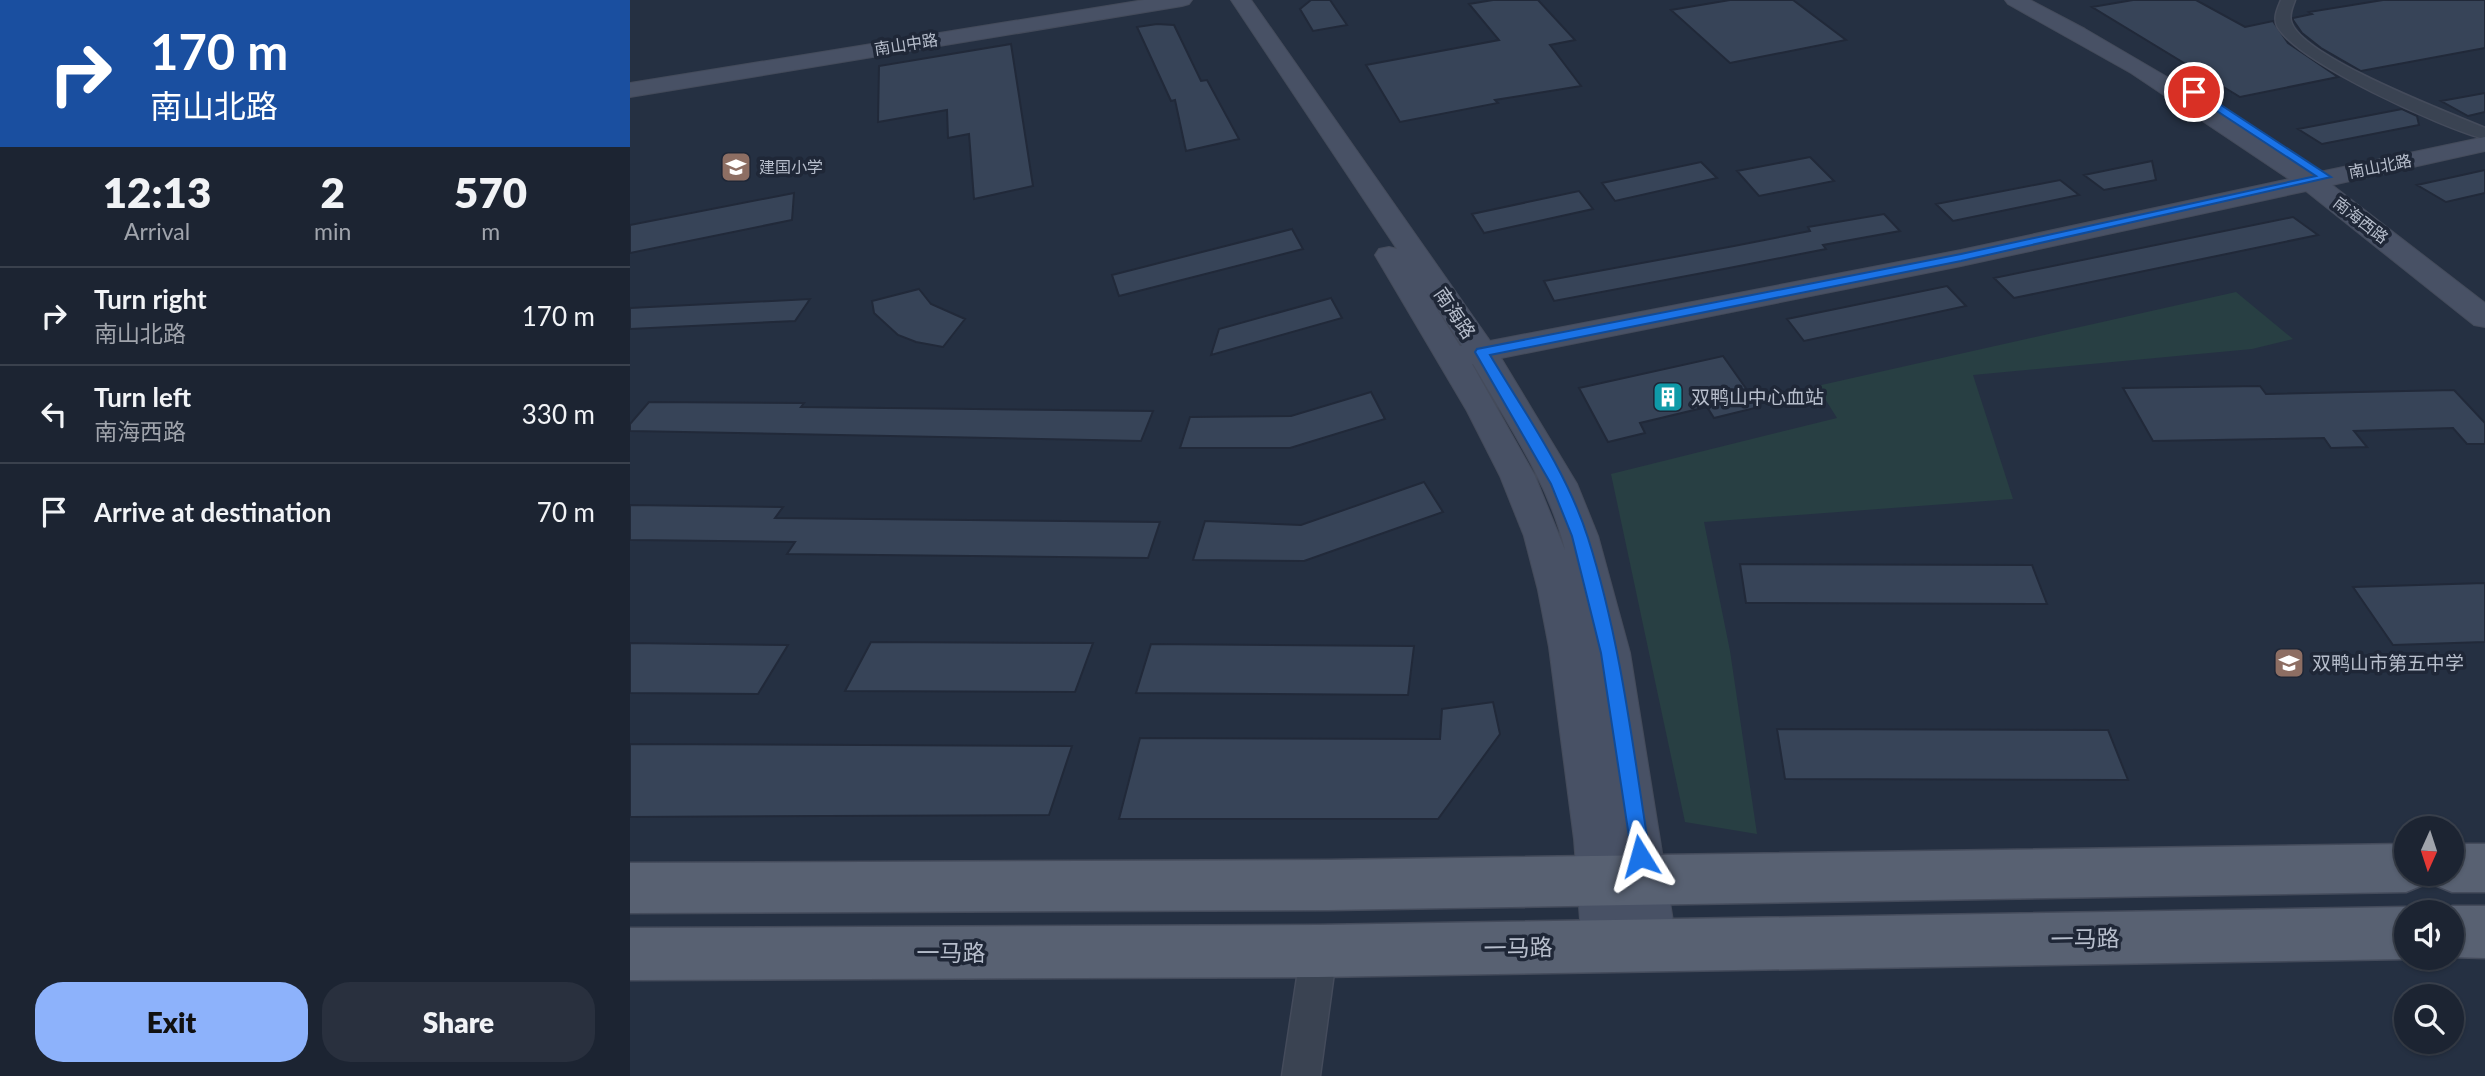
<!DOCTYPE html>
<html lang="en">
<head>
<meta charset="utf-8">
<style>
	:root { --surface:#1c2432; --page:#29303e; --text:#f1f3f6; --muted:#a0a4ac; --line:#3a414d; --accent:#8db2fb }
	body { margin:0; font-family:Lato,"Noto Sans SC",sans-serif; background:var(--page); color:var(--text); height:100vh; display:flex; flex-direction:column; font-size:26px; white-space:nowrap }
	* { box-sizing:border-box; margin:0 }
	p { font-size:23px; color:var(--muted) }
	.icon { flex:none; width:38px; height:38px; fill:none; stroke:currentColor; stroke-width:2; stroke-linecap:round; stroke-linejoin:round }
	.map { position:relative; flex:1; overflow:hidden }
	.side { display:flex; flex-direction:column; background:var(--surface); width:630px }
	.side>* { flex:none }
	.guide { background:#1a4fa0; color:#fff; overflow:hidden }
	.needle { width:46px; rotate:183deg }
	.controls { position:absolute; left:1764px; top:816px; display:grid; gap:14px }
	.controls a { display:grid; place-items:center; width:70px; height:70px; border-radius:50%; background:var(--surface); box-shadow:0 2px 5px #0004,0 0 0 2px var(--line); font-size:35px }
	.pin { position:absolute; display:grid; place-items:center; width:60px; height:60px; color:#fff; margin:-30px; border:4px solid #fff; border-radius:50%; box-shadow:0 2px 7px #0007 }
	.me { position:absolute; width:77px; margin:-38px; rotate:352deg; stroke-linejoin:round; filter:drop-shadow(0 0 5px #0008) }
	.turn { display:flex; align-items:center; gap:24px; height:147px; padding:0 35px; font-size:32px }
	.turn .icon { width:91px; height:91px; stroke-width:2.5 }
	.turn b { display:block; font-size:49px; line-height:60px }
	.eta { display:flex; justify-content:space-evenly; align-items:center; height:119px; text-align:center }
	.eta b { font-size:42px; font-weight:800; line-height:49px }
	.primary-button { display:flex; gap:14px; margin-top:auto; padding:14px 35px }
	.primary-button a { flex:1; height:80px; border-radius:28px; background:var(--accent); color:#111; font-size:28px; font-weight:800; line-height:80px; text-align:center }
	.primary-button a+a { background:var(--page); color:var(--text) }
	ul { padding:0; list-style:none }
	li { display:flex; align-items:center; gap:21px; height:98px; padding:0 35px; border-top:2px solid var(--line) }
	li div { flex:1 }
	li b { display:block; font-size:26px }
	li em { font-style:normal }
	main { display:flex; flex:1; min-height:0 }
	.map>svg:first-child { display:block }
</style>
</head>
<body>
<main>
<section class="side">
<div class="guide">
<div class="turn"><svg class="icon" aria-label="right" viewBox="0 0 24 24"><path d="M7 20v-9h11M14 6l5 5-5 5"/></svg><div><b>170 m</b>南山北路</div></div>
</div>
<div class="eta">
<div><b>12:13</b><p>Arrival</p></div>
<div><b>2</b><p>min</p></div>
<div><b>570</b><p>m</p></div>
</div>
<ul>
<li><svg class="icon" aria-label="right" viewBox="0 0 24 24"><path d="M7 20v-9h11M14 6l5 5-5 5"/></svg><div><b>Turn right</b><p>南山北路</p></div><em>170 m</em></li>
<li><svg class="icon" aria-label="left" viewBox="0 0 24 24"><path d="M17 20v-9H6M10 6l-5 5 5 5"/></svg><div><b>Turn left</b><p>南海西路</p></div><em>330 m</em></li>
<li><svg class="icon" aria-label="arrive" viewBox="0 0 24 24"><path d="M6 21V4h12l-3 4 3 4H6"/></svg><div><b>Arrive at destination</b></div><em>70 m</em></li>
</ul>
<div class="primary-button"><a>Exit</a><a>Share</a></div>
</section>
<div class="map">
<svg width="1855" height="1076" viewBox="0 0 1855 1076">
	<rect width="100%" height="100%" fill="#253042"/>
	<!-- green -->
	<path fill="#283f43" d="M 1606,292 L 1663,339 L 1622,349 L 1343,375 L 1383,499 L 1074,522 L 1100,651 L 1127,834 L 1055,822 L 981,474 L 1207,418 L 1187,386 Z"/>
	<!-- building -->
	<path fill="#374458" stroke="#212939" stroke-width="2" d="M 681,0 L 700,0 L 717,25 L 683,31 L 670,9 Z
		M 863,0 L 908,0 L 945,40 L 920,45 L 951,86 L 865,100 L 868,103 L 770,122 L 736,65 L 869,40 L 839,4 Z
		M 1100,0 L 1163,0 L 1216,40 L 1100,63 L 1041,10 Z
		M 1503,0 L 1566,0 L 1615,27 L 1643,21 L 1658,43 L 1708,77 L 1610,97 L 1462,7 Z
		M 1753,0 L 1855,0 L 1855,48 L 1731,71 L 1691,48 L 1672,33 L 1663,20 L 1663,18 L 1682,14 L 1679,12 Z
		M 527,24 L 544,25 L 571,81 L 577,80 L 609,139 L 556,151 L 545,100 L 541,101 L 507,27 Z
		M 381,44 L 403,186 L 344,199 L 339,134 L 318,138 L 317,110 L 248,122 L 249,66 Z
		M 1855,93 L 1855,112 L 1838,116 L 1811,101 Z
		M 1772,109 L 1787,116 L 1789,125 L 1692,144 L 1668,129 Z
		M 1180,157 L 1204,181 L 1129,196 L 1107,171 Z
		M 1522,161 L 1526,180 L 1474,190 L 1454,175 Z
		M 1071,162 L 1087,178 L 985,201 L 972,183 Z
		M 1855,170 L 1855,193 L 1816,202 L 1787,185 Z
		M 1430,180 L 1449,195 L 1323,221 L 1306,204 Z
		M 949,191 L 963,209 L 854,233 L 842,214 Z
		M 164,193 L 162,220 L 0,253 L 0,225 Z
		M 1254,214 L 1270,231 L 1193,245 L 1196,249 L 1099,268 L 924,301 L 914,281 L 1104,246 L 1180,231 L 1178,227 Z
		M 1663,217 L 1688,235 L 1384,298 L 1364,278 Z
		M 662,229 L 673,249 L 489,296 L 482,275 Z
		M 1317,286 L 1336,306 L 1174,341 L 1157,319 Z
		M 289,289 L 301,304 L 335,319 L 313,347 L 286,342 L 268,335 L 244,313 L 242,301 Z
		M 701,298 L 712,318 L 581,355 L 589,329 Z
		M 180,299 L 165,321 L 0,329 L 0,308 Z
		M 1093,356 L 1129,407 L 1084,418 L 1077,407 L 1010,423 L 1015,433 L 978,442 L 949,388 Z
		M 1630,386 L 1636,394 L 1824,390 L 1855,423 L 1855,444 L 1837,444 L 1823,428 L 1724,431 L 1737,447 L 1701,448 L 1694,438 L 1523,441 L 1493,388 Z
		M 741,392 L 755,419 L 660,448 L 550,448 L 560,417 L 661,416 Z
		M 19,402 L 174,403 L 171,407 L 523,411 L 511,441 L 0,431 L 0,424 Z
		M 794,482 L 813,512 L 674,561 L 563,560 L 575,521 L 671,525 Z
		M 0,505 L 153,507 L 145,518 L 530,522 L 518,558 L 157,554 L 165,542 L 0,540 Z
		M 1110,564 L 1402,565 L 1417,604 L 1116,603 Z
		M 1855,583 L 1855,642 L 1763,645 L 1723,587 Z
		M 241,642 L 463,643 L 445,692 L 215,691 Z
		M 0,643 L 158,645 L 128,694 L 0,693 Z
		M 521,644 L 784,646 L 778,695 L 506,693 Z
		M 863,702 L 870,734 L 808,819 L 489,819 L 510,738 L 810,739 L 812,709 Z
		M 1147,729 L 1478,730 L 1498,780 L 1155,779 Z
		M 0,744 L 442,746 L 419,815 L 0,817 Z"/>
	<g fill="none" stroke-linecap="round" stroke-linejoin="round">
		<!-- street casing -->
		<g stroke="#444b5b" stroke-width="3">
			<path id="street" d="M 1651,0 L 1665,0 C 1663,6 1659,14 1661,21 C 1669,56 1820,113 1855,128 L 1855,139 C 1814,129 1666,62 1647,26 C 1643,17 1648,8 1651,0 Z
				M 689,933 L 701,939 L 707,951 L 690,1076 L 652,1076 L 671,951 L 677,939 Z"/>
		</g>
		<!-- secondary casing -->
		<g stroke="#444b5b" stroke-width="2">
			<path id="secondary" d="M 514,0 L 562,0 L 559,4 L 552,6 L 0,97 L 0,83 Z
				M 601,0 L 621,0 L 860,341 L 1331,250 L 1659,179 L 1501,73 L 1378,4 L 1375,0 L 1400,0 L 1455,29 L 1578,101 L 1685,173 L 1855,137 L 1855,151 L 1702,185 L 1855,303 L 1855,327 L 1844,325 L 1676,191 L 1331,266 L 871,358 L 947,484 L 968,536 L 1000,653 L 1047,946 L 1039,963 L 1022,971 L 1005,963 L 1000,952 L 994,964 L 977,972 L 960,964 L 952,947 L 944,839 L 919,647 L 908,590 L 894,536 L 870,476 L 837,411 L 745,255 L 749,249 L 759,247 L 767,249 ZM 795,290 L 832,346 L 830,346 ZM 842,364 L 843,364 C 877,423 919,483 935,550 L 905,476 Z"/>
		</g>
		<!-- primary casing -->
		<g stroke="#444b5b" stroke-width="3">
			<path id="primary" d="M 1776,844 L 1776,873 L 1798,873 L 1793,885 L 1776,892 L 699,910 L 0,913 L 0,863 L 699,860 Z
				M 1822,844 L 1855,844 L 1855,892 L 1822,892 L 1805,885 L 1800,873 L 1822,873 Z
				M 1822,906 L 1855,906 L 1855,958 L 1821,957 L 1822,912 L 1809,912 Z
				M 1776,907 L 1787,912 L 1776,912 L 1776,957 L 1779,957 L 1776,959 L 689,977 L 0,980 L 0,928 L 689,925 Z"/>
		</g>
		<!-- street -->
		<use href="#street" fill="#3a4352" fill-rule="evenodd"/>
		<!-- secondary -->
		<use href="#secondary" fill="#485165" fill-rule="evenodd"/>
		<!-- primary -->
		<use href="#primary" fill="#586172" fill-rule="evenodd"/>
	</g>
	<!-- route -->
	<path fill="#1a73e8" stroke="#114b97" stroke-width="2" d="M 1561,90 L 1568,90 L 1701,177 L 1331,261 L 860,355 C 895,413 937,472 958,538 C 991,641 1003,749 1020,856 L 1017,863 L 1010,866 L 1003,863 L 971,653 L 942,536 L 921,484 L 845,352 L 847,349 L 1331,254 L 1686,176 L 1561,94 Z"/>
	<!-- icons -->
	<defs>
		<g id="school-square" transform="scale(1.575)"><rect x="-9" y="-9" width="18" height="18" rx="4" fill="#8d6e63" stroke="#1f2737"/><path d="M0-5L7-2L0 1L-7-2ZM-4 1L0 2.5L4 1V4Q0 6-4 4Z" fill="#fff"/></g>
		<g id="building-square" transform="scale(1.575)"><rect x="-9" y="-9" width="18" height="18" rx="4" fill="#0f9aa8" stroke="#1f2737"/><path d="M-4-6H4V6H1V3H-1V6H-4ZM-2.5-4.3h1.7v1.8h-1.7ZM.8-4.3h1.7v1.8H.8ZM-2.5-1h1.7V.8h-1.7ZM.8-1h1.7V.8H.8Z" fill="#fff"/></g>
	</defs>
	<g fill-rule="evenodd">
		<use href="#school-square" x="106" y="167"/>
		<use href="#building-square" x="1038" y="397"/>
		<use href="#school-square" x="1659" y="663"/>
	</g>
	<g text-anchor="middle" stroke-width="7" stroke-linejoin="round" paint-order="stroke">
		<!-- far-street labels -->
		<g font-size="16" fill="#b7becc" stroke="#1f2737">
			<text transform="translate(276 44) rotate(-9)" y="6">南山中路</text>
			<text transform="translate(1750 166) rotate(-11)" y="6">南山北路</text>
			<text transform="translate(1731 220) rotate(38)" y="6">南海西路</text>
		</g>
		<!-- far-poi labels -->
		<g font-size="16" fill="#b7becc" stroke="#1f2737" text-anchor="start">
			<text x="129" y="173">建国小学</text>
		</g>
		<!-- street labels -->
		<g font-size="19" fill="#b7becc" stroke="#1f2737">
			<text transform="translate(825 313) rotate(56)" y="7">南海路</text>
		</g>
		<!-- poi labels -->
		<g font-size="19" fill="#b7becc" stroke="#1f2737" text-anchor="start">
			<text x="1061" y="404">双鸭山中心血站</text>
			<text x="1682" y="670">双鸭山市第五中学</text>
		</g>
		<!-- near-street labels -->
		<g font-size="23" fill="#b7becc" stroke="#1f2737">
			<text transform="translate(1455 939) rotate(-1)" y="8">一马路</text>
			<text transform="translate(888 948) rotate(-1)" y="8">一马路</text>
			<text x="321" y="961">一马路</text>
		</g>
	</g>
</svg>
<div class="controls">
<a><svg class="needle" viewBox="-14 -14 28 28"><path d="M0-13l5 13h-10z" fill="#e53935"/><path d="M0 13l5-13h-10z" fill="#a0a4ac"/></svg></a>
<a><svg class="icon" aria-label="sound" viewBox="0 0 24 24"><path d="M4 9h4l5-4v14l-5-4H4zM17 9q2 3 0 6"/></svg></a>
<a><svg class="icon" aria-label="search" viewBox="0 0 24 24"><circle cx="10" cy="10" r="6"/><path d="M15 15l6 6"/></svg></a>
</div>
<div class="pin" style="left:1564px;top:92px;background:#d93025"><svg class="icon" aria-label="arrive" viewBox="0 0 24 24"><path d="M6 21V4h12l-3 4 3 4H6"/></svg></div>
<svg class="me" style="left:1010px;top:856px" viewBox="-20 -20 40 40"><path d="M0-17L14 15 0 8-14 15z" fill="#1a73e8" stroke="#fff" stroke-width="4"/></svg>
</div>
</main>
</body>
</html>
